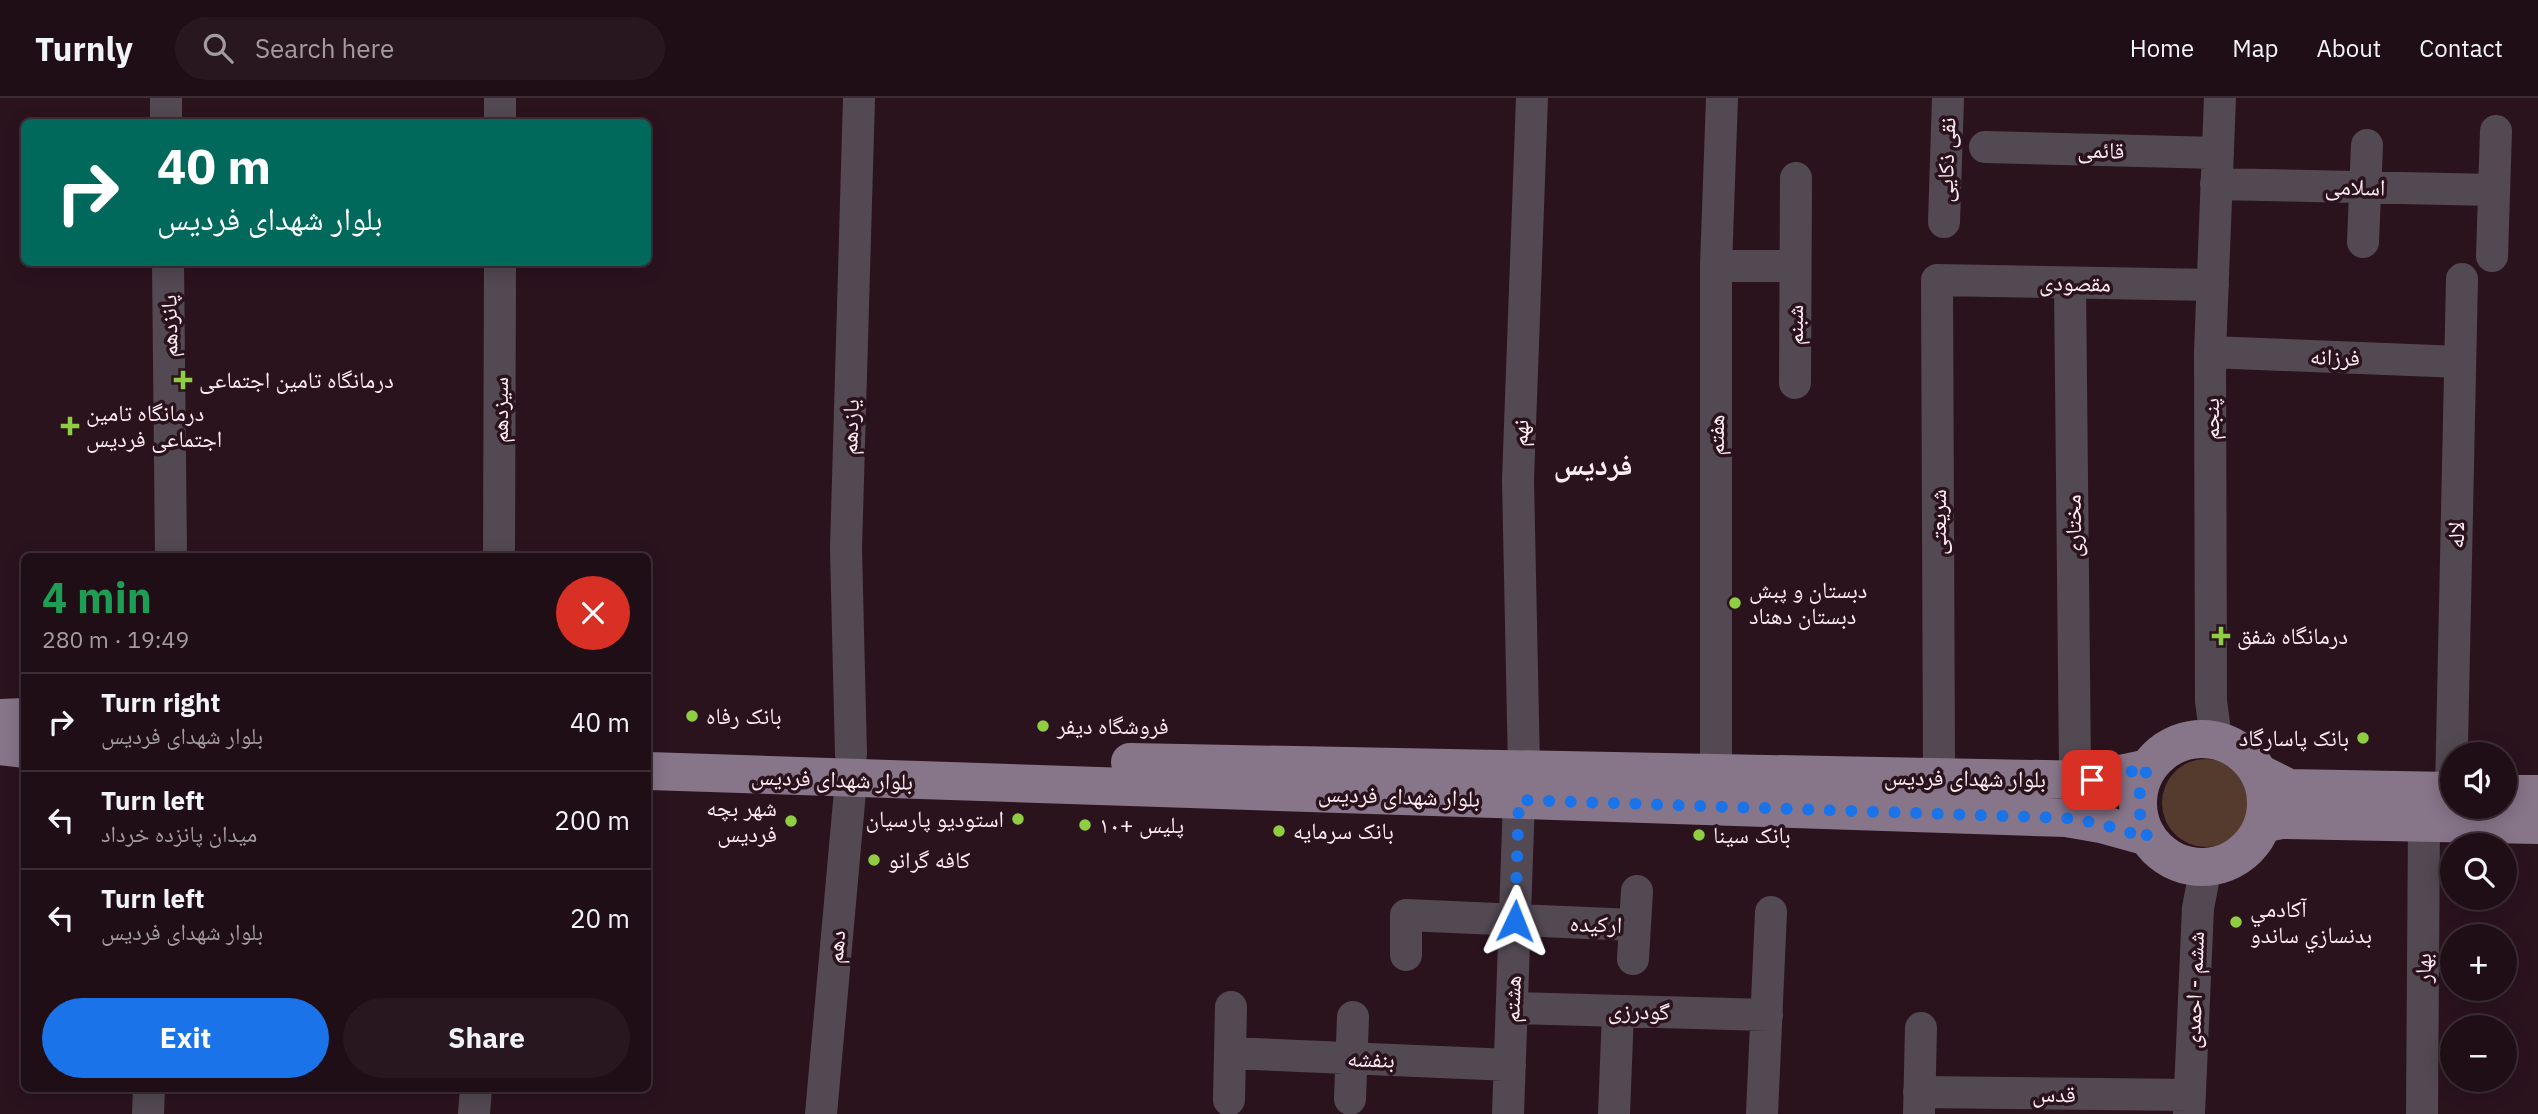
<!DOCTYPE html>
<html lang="en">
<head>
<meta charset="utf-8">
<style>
	:root { --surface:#200e16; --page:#28171f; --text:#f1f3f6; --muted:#a29ca1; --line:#3d2e35; --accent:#1a73e8 }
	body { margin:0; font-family:"IBM Plex Sans","Noto Naskh Arabic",sans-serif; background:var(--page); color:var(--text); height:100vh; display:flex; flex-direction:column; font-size:26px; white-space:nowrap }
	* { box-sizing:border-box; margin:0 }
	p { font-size:23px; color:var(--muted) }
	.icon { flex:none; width:38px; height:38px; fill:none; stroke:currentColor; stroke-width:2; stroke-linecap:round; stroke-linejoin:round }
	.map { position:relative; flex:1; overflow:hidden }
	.side { position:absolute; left:21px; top:455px; width:630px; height:539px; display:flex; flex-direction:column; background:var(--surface); border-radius:10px; box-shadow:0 4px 18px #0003,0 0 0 2px var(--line) }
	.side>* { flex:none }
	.banner { position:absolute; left:21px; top:21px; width:630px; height:147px; border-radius:10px; box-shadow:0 4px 18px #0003,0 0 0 2px var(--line); background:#00695c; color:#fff; overflow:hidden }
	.buttons { position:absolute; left:2440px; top:644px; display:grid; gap:14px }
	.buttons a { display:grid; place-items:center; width:77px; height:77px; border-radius:50%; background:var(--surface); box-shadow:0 4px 18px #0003,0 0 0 2px var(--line); font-size:35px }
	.pin { position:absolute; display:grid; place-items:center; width:60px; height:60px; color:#fff; margin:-30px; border-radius:14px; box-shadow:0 4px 10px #0006 }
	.me { position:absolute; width:77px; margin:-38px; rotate:2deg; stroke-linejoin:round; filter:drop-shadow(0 0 5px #0008) }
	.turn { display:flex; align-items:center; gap:24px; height:147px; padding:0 21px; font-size:32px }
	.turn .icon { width:91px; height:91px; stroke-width:2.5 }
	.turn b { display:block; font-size:49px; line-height:60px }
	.round { display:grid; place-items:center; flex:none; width:74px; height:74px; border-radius:37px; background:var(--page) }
	.summary { display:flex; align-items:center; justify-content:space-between; height:119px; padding:0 21px }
	h1 { font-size:42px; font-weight:700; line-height:52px; color:#1e9e55 }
	.button { display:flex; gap:14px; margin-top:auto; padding:14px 21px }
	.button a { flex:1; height:80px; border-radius:42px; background:var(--accent); color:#fff; font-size:28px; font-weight:700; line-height:80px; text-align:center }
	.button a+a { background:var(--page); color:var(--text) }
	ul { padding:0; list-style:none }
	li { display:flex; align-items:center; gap:21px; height:98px; padding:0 21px; border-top:2px solid var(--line) }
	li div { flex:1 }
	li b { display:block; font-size:26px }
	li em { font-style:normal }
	header { display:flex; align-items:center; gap:42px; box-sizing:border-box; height:98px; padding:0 35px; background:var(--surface); border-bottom:2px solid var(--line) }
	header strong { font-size:33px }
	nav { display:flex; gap:38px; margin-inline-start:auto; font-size:24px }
	.search { width:490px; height:63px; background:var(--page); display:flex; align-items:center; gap:18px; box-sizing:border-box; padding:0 24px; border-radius:38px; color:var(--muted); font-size:26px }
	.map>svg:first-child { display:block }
</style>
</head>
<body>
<header>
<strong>Turnly</strong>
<div class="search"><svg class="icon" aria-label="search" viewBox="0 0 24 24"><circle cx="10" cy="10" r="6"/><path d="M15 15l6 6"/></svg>Search here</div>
<nav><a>Home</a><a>Map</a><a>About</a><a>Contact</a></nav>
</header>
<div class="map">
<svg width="2538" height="1016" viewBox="0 0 2538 1016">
	<rect width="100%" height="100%" fill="#2b131e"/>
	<!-- green -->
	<path fill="#553b2e" d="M2162 705a44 44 0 1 1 88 0a44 44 0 1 1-88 0Z"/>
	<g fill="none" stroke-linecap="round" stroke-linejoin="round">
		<!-- minor -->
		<path stroke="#524952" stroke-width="32" d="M 166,0 L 166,24
			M 500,24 L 500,0
			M 1985,49 L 2218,55
			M 2216,86 L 2493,92
			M 1944,124 L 1948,0
			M 2363,144 L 2367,47
			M 2492,158 L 2496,33
			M 168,164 L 171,458
			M 1716,168 L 1795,168
			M 2070,185 L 2075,671
			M 2210,254 L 2460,264
			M 1795,285 L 1796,80
			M 499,458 L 500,164
			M 2216,641 L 2211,603 L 2210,254 L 2220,0
			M 851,657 L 846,451 L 859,0
			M 1939,667 L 1937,182 L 2213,187
			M 1524,670 L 1518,382 L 1532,0
			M 1716,674 L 1716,168 L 1722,0
			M 2451,693 L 2462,181
			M 1406,857 L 1406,817 L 1634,827
			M 1633,861 L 1637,793
			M 1512,910 L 1767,917
			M 1232,955 L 1510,967
			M 1919,994 L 2190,997
			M 1350,1001 L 1353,919
			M 1229,1002 L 1231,909
			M 148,1016 L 149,990
			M 474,1016 L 476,990
			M 821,1016 L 851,682
			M 1508,1016 L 1519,702
			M 1614,1016 L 1618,913
			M 1762,1016 L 1771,814
			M 1919,1016 L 1921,930
			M 2189,1016 L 2198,810 L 2206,769
			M 2422,1016 L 2424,725"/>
		<!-- major -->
		<path stroke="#877589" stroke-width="38" d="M 0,620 L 24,619
			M2138 705a64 64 0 1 1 128 0a64 64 0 1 1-128 0Z
			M 0,648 L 24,651
			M 1130,664 L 2092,682 L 2148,670
			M 648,673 L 2066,720 L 2101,726 L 2148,739
			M 2259,675 L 2289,690 L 2452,693
			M 2504,696 L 2538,696
			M 2263,726 L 2282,722 L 2538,727"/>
	</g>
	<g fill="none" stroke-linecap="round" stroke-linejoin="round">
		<!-- route -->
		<path stroke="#1a73e8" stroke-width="12" stroke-dasharray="0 21.6" d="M 1515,823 L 1519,702 L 2066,720 L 2101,726 L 2148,740 C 2136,714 2136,695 2148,670 L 2092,682"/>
	</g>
	<!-- markers -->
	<g fill="#8fcd42" stroke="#2b131e" stroke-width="2.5">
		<path d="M179.5 271.5h7v7h7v7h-7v7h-7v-7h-7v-7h7z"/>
		<path d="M66.5 317.5h7v7h7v7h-7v7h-7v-7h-7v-7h7z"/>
		<circle cx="1735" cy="505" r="7"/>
		<path d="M2217.5 527.5h7v7h7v7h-7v7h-7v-7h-7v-7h7z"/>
		<circle cx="692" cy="618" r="7"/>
		<circle cx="1043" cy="628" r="7"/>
		<circle cx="2363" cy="640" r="7"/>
		<circle cx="1018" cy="721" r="7"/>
		<circle cx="791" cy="723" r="7"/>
		<circle cx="1085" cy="727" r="7"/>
		<circle cx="1279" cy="733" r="7"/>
		<circle cx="1699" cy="737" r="7"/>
		<circle cx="874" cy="762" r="7"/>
		<circle cx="2236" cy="824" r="7"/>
	</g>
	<g text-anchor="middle" stroke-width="7" stroke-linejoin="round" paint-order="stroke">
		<!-- street labels -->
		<g font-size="23" fill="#feecf3" stroke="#2b131e">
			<text transform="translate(2101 52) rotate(2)" y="8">قائمی</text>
			<text transform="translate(1946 62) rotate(-88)" y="8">نقی ذکایی</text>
			<text transform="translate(2355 89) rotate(1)" y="8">اسلامی</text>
			<text transform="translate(2075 185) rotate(1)" y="8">مقصودی</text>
			<text transform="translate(1795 227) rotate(-90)" y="8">شبنم</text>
			<text transform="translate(169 228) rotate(-91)" y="8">پانزدهم</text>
			<text transform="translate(2335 259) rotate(2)" y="8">فرزانه</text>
			<text transform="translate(500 312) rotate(-90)" y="8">سیزدهم</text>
			<text transform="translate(2211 321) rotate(-90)" y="8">پنجم</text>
			<text transform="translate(850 329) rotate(-88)" y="8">یازدهم</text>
			<text transform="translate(1520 335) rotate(-87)" y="8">نهم</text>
			<text transform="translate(1716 337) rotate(-90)" y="8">هفتم</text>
			<text transform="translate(1938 424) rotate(-90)" y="8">شریعتی</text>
			<text transform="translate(2073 428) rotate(-91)" y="8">مختاری</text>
			<text transform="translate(2456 437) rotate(-89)" y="8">لاله</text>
			<text transform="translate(1965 680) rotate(1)" y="8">بلوار شهدای فردیس</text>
			<text transform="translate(832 681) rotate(2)" y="8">بلوار شهدای فردیس</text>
			<text transform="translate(1399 698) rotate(2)" y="8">بلوار شهدای فردیس</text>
			<text transform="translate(1596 826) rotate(2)" y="8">ارکیده</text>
			<text transform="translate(836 849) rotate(-85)" y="8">دهم</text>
			<text transform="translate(2423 870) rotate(-90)" y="8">بهار</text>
			<text transform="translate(2194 892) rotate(-88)" y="8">ششم - احمدی</text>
			<text transform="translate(1512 901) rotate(-88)" y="8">هشتم</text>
			<text transform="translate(1639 913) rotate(2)" y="8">گودرزی</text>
			<text transform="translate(1371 961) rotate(2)" y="8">بنفشه</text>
			<text transform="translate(2054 996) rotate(1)" y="8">قدس</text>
		</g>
		<!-- poi labels -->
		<g font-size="23" fill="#feecf3" stroke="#2b131e" text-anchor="start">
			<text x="199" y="290">درمانگاه تامین اجتماعى</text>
			<text x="86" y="323">درمانگاه تامین<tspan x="86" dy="26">اجتماعی فردیس</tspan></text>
			<text x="1749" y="500">دبستان و پبش<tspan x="1749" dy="26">دبستان دهناد</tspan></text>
			<text x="2237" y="546">درمانگاه شفق</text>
			<text x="706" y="626">بانک رفاه</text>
			<text x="1057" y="636">فروشگاه دیفر</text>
			<text x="2349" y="648" text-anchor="end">بانک پاسارگاد</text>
			<text x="777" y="718" text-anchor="end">شهر بچه<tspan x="777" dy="26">فردیس</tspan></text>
			<text x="1004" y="729" text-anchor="end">استودیو پارسیان</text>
			<text x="1099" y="735">پلیس +۱۰</text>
			<text x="1293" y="741">بانک سرمایه</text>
			<text x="1713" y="745">بانک سینا</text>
			<text x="888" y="770">کافه گرانو</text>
			<text x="2250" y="819">آكادمي<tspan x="2250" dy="26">بدنسازي ساندو</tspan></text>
		</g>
		<!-- district labels -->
		<g font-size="30" font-weight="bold" fill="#feecf3" stroke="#2b131e">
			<text x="1593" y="377">فردیس</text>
		</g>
	</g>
</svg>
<div class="buttons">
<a><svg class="icon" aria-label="sound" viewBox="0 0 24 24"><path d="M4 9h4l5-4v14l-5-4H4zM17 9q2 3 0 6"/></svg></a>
<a><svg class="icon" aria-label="search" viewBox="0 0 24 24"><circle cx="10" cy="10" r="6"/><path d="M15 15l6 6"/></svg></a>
<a>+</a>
<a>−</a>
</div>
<div class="pin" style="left:2092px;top:682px;background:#d93025"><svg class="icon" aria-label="arrive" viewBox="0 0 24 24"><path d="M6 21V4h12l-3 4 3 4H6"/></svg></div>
<svg class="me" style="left:1515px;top:823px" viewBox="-20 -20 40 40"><path d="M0-17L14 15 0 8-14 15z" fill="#1a73e8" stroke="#fff" stroke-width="4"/></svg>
<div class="banner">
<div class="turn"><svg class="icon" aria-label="right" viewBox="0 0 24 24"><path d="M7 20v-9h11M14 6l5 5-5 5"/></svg><div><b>40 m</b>بلوار شهدای فردیس</div></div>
</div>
<section class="side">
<div class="summary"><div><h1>4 min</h1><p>280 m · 19:49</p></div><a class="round" style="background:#d93025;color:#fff"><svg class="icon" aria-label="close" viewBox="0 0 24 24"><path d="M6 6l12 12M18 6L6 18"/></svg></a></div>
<ul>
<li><svg class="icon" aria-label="right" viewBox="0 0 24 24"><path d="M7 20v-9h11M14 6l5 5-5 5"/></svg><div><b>Turn right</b><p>بلوار شهدای فردیس</p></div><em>40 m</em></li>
<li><svg class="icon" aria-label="left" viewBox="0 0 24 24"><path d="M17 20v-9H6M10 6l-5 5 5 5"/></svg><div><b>Turn left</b><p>میدان پانزده خرداد</p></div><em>200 m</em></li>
<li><svg class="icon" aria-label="left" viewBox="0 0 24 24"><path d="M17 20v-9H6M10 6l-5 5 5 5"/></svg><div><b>Turn left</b><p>بلوار شهدای فردیس</p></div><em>20 m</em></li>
</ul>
<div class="button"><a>Exit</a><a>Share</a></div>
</section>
</div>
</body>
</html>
